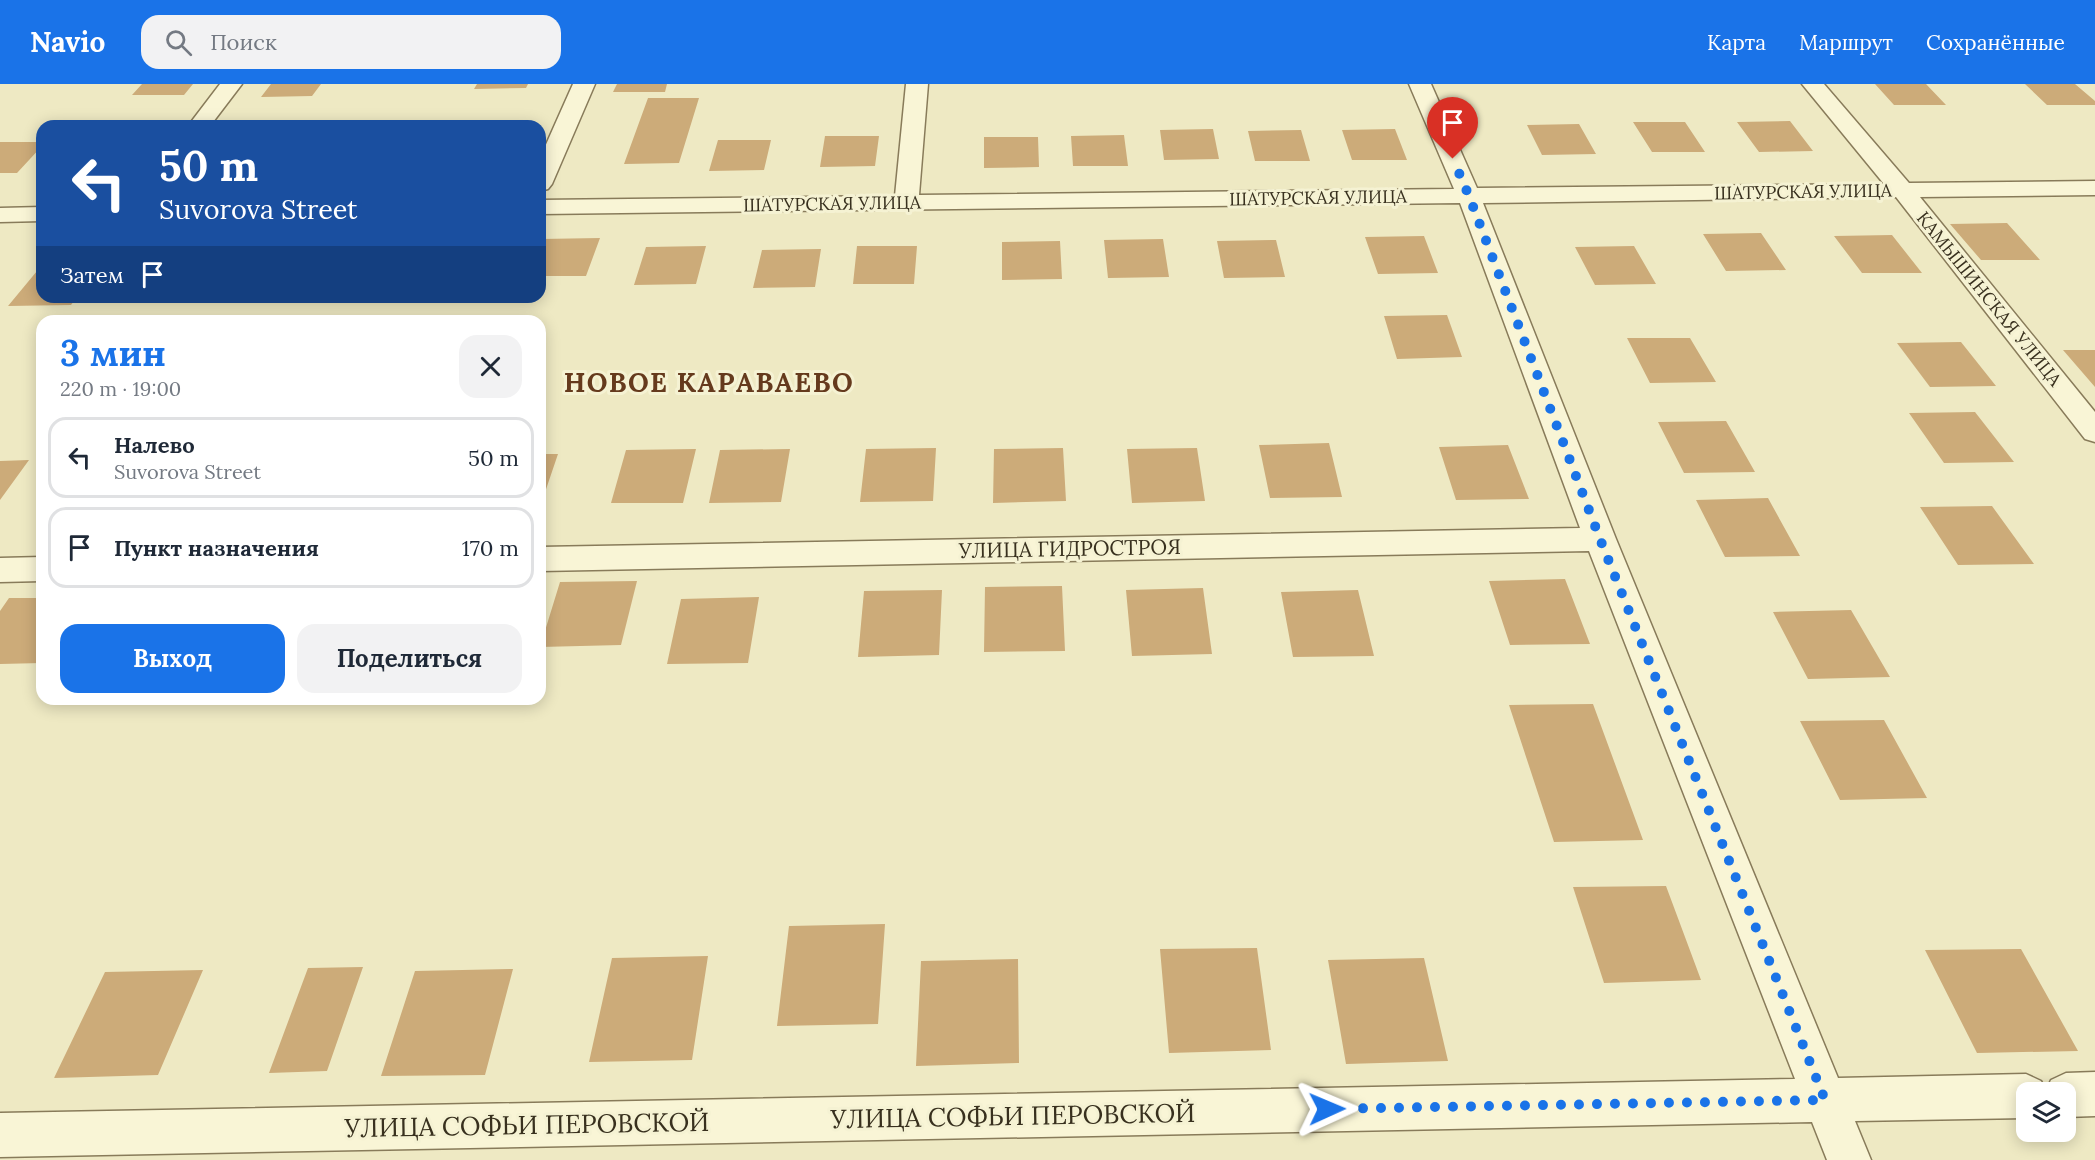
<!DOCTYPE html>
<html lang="ru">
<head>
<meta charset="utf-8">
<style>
	:root { --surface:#fff; --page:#f2f2f3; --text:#1f2937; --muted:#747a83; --line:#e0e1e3; --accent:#1a73e8 }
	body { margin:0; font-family:Lora,serif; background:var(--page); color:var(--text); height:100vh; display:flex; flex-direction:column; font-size:22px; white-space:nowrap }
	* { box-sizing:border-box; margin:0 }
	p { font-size:20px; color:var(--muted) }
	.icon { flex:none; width:33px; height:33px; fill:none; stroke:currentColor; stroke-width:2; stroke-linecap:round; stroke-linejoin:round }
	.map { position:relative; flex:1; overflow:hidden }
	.sheet { position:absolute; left:36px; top:231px; width:510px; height:390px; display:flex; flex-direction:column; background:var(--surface); border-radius:18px; box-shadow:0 3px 15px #0003 }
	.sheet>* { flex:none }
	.top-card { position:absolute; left:36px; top:36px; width:510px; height:183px; border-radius:18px; box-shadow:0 3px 15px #0003; background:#1a4fa0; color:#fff; overflow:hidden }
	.controls { position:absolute; left:2016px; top:998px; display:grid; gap:12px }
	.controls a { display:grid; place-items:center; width:60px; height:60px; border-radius:12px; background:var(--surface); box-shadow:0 3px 15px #0003; font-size:30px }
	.pin { position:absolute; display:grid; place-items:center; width:51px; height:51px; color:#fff; margin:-62px -26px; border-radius:50% 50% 50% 0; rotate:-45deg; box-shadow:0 0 6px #0007 }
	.pin .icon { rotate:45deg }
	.me { position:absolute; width:66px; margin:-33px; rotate:89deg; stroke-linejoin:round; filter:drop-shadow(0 0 4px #0008) }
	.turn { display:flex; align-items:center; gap:21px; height:126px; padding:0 24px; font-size:27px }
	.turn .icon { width:78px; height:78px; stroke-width:2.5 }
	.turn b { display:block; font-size:42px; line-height:51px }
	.then { display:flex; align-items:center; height:57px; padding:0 24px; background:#0003; gap:12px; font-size:22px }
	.round { display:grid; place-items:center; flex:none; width:63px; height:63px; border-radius:18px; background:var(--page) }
	.summary { display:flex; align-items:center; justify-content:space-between; height:102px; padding:0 24px }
	h1 { font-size:36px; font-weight:800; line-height:45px; color:var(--accent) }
	.primary-button { display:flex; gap:12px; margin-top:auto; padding:12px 24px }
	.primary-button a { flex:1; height:69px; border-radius:18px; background:var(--accent); color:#fff; font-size:24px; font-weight:800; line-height:69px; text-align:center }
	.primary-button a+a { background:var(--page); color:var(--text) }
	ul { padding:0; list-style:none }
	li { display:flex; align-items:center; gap:18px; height:81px; margin:0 12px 9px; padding:0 12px; border:3px solid var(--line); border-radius:18px }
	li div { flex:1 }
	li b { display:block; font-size:22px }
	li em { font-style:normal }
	header { display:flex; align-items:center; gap:36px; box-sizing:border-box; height:84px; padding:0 30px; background:var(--accent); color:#fff }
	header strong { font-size:28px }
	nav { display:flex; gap:33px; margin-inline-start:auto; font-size:21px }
	.search { width:420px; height:54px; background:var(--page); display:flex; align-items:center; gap:15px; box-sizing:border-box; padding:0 21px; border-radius:18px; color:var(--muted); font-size:22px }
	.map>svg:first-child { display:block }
</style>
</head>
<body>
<header>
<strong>Navio</strong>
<div class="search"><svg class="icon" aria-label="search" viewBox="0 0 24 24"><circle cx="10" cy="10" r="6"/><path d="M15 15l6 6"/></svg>Поиск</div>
<nav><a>Карта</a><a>Маршрут</a><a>Сохранённые</a></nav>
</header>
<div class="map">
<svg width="2095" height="1076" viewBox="0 0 2095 1076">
	<rect width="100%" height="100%" fill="#eee9c3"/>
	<!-- building -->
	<path fill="#ccab79" d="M 142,0 L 193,0 L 184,11 L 132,11 Z
		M 271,0 L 321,0 L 312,12 L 261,13 Z
		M 477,0 L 528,0 L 526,4 L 474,5 Z
		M 617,0 L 667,0 L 665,8 L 613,8 Z
		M 1875,0 L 1926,0 L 1946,21 L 1894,21 Z
		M 2025,0 L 2075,0 L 2095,17 L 2095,21 L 2047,21 Z
		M 648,14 L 699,14 L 679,79 L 624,80 Z
		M 1790,37 L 1813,67 L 1759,68 L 1737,38 Z
		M 1633,38 L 1685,38 L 1705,68 L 1652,68 Z
		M 1579,40 L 1596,70 L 1542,71 L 1527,41 Z
		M 1213,45 L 1219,75 L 1164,76 L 1160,46 Z
		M 1395,45 L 1407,76 L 1352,76 L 1342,46 Z
		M 1301,46 L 1310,77 L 1255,77 L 1248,47 Z
		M 1124,51 L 1128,82 L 1073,82 L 1071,52 Z
		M 825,52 L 879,52 L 875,82 L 820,83 Z
		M 984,53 L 1038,53 L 1039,83 L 984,84 Z
		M 718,56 L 771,56 L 764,86 L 709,87 Z
		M 0,58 L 42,58 L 42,62 L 17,89 L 0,89 Z
		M 2007,139 L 2040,176 L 1981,176 L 1950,140 Z
		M 1761,149 L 1786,186 L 1726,187 L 1703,150 Z
		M 1892,151 L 1922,189 L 1862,189 L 1834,152 Z
		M 1424,152 L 1438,189 L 1378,190 L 1365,153 Z
		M 600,154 L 586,192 L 540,192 L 541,155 Z
		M 1163,155 L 1169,193 L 1108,194 L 1104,156 Z
		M 1276,156 L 1285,193 L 1224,194 L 1217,157 Z
		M 1060,157 L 1062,195 L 1002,196 L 1002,158 Z
		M 706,162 L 696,200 L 634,201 L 646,163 Z
		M 857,162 L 917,162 L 914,200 L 853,200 Z
		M 1634,162 L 1656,200 L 1595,201 L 1575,163 Z
		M 821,165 L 815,203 L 753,204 L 762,166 Z
		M 42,181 L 42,213 L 77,213 L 71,221 L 8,222 Z
		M 1447,231 L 1462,273 L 1397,275 L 1384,232 Z
		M 1627,254 L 1690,254 L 1716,298 L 1650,299 Z
		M 1961,258 L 1996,302 L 1930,303 L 1897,259 Z
		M 2063,266 L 2095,266 L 2095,303 Z
		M 1975,328 L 2014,378 L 1944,379 L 1909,329 Z
		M 1726,337 L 1755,388 L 1684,389 L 1658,338 Z
		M 1329,359 L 1342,413 L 1270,414 L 1259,361 Z
		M 1508,361 L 1529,415 L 1456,416 L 1439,363 Z
		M 936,364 L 933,417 L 860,418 L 866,365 Z
		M 1063,364 L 1066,417 L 993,419 L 994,365 Z
		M 1197,364 L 1205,417 L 1132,419 L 1127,365 Z
		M 696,365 L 683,419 L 611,419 L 626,366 Z
		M 790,365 L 781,418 L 709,419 L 720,366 Z
		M 540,370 L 558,370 L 540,423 Z
		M 29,376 L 0,416 L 0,377 Z
		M 1768,414 L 1800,472 L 1725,473 L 1696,416 Z
		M 1992,422 L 2034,480 L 1958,481 L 1920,423 Z
		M 1565,495 L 1590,560 L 1510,561 L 1489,497 Z
		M 637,497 L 621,561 L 540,563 L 560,498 Z
		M 1062,502 L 1065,567 L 984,568 L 985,503 Z
		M 1203,504 L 1212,570 L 1132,572 L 1126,506 Z
		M 942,506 L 939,571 L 858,573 L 864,507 Z
		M 1358,506 L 1374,572 L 1293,573 L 1281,508 Z
		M 759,513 L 748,579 L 667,580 L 681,515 Z
		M 9,514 L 42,514 L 42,579 L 0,580 L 0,527 Z
		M 1851,526 L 1890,593 L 1808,595 L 1773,528 Z
		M 1593,620 L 1643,756 L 1554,758 L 1509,621 Z
		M 1884,636 L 1927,714 L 1840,716 L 1800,637 Z
		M 1666,802 L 1701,896 L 1604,899 L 1573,803 Z
		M 885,840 L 878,940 L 777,942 L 789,842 Z
		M 1257,864 L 1271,966 L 1169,969 L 1160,865 Z
		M 2021,865 L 2078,967 L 1977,969 L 1925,866 Z
		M 708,872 L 692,976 L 589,978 L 612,874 Z
		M 1424,874 L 1448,977 L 1346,980 L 1328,876 Z
		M 1018,875 L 1019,979 L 916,982 L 921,877 Z
		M 363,883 L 327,987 L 269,989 L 308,884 Z
		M 513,885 L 485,991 L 381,992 L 415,887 Z
		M 203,886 L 158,991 L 54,994 L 105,888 Z"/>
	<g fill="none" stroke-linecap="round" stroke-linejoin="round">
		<!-- minor casing -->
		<g stroke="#887b5a" stroke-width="3">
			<path id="minor" d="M 220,0 L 242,0 L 210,42 L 188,42 Z
				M 573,0 L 595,0 L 552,100 L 548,105 L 540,107 L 540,74 Z
				M 906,0 L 928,0 L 919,111 L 1454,105 L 1409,0 L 1431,0 L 1477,104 L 1884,100 L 1802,0 L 1824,0 L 1909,99 L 2095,97 L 2095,111 L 1920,113 L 2095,328 L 2095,358 L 2085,355 L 1896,113 L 1483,119 L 1616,455 L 1838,994 L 2026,990 L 2041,997 L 2046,1007 L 2051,996 L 2066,989 L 2095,988 L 2095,1032 L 2066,1033 L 2066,1008 L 2026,1008 L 2026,1034 L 1855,1037 L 1871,1076 L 1827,1076 L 1812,1038 L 0,1073 L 0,1029 L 1795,995 L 1589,467 L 540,487 L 540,463 L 1580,444 L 1460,119 L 540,130 L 540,116 L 895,112 Z
				M 42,123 L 42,137 L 0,138 L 0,124 Z
				M 42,473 L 42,497 L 0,498 L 0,474 Z"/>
		</g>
		<!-- minor -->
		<use href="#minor" fill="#f9f5d6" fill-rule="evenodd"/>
	</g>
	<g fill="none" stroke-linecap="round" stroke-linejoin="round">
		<!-- route -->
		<path stroke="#1a73e8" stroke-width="10" stroke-dasharray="0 18" d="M 1327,1025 L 1825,1016 L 1600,455 L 1469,112 L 1453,75"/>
	</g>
	<g text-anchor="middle" stroke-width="6" stroke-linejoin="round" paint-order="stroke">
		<!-- far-street labels -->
		<g font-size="18" fill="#38301e" stroke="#f5f2d3">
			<text transform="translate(1803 108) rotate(-1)" y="6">ШАТУРСКАЯ УЛИЦА</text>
			<text transform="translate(1318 114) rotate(-1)" y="6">ШАТУРСКАЯ УЛИЦА</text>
			<text transform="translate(832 120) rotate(-1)" y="6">ШАТУРСКАЯ УЛИЦА</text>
			<text transform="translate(1989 215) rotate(51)" y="6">КАМЫШИНСКАЯ УЛИЦА</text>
		</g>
		<!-- street labels -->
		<g font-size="21" fill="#38301e" stroke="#f5f2d3">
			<text transform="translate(1070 465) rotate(-1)" y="7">УЛИЦА ГИДРОСТРОЯ</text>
		</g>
		<!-- near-street labels -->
		<g font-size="26" fill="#38301e" stroke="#f5f2d3">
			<text transform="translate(1013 1032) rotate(-1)" y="9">УЛИЦА СОФЬИ ПЕРОВСКОЙ</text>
			<text transform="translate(527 1041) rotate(-1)" y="9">УЛИЦА СОФЬИ ПЕРОВСКОЙ</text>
		</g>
		<!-- district labels -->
		<g font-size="27" font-weight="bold" letter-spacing="1.5" fill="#653a1d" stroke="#f5f2d3">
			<text x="709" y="308">НОВОЕ КАРАВАЕВО</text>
		</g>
	</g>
</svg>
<div class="controls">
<a><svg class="icon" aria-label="layers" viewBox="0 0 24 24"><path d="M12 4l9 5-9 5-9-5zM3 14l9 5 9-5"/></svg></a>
</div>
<div class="pin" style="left:1453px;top:75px;background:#d93025"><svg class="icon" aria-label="arrive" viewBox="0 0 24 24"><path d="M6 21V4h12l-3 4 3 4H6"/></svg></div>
<svg class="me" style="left:1327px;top:1025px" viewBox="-20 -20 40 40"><path d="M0-17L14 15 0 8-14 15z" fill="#1a73e8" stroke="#fff" stroke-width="4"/></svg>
<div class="top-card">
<div class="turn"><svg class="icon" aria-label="left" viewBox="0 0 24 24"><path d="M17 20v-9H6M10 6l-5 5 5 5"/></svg><div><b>50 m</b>Suvorova Street</div></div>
<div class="then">Затем<svg class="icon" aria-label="arrive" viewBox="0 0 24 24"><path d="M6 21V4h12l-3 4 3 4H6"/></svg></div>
</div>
<section class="sheet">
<div class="summary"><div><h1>3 мин</h1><p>220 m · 19:00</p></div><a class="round"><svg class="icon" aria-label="close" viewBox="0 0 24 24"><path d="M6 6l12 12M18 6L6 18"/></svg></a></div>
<ul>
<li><svg class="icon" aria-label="left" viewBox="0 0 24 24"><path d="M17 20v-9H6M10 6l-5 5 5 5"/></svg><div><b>Налево</b><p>Suvorova Street</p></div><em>50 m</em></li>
<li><svg class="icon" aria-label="arrive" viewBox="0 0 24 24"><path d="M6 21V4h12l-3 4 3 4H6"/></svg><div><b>Пункт назначения</b></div><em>170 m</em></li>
</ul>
<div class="primary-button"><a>Выход</a><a>Поделиться</a></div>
</section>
</div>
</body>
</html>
